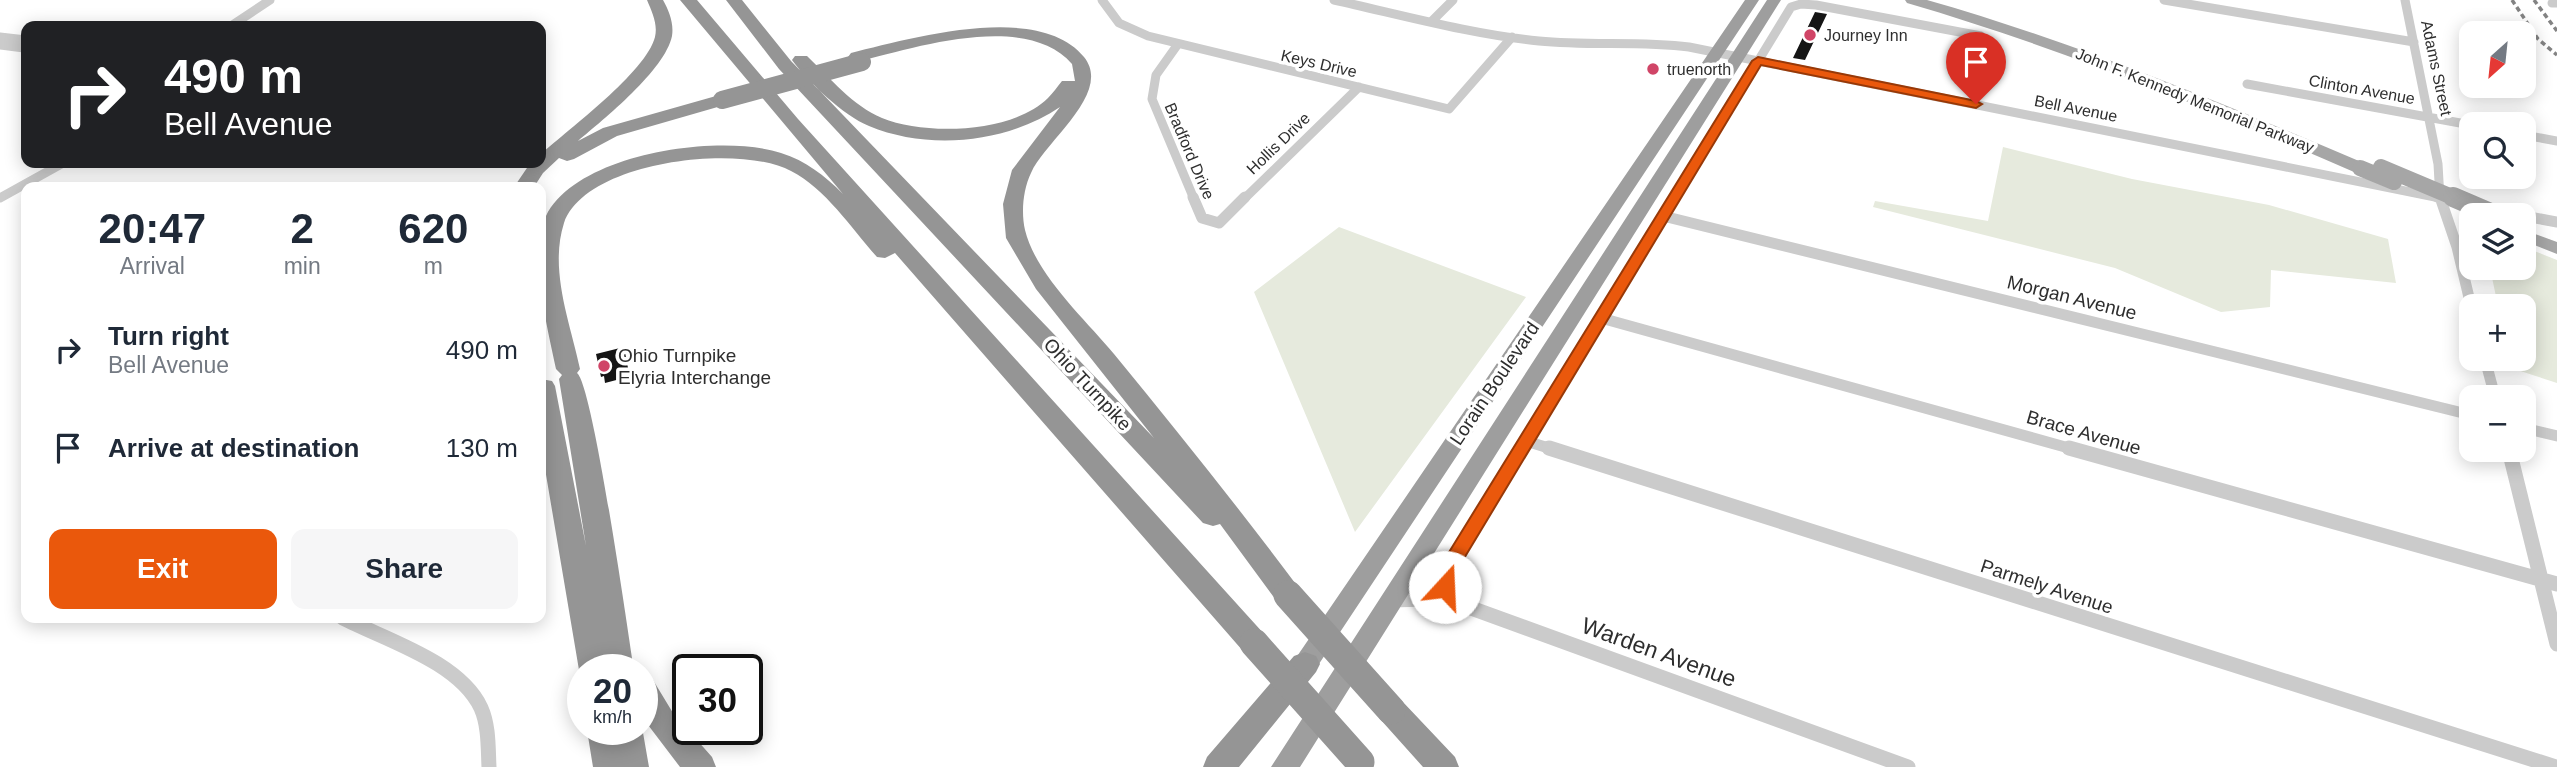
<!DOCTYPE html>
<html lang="en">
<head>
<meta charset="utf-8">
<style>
	:root { --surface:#fff; --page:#f6f6f7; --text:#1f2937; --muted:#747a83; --accent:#ea580c }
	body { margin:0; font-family:Helvetica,sans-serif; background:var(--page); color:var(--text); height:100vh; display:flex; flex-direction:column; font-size:26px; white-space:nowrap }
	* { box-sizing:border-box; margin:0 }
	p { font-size:23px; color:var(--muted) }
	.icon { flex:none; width:38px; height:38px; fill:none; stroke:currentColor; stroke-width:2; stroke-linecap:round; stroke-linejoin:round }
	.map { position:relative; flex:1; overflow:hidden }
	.panel { position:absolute; left:21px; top:182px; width:525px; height:441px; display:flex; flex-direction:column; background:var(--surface); border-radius:14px; box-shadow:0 4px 18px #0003 }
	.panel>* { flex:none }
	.guide { position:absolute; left:21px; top:21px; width:525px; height:147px; border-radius:14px; box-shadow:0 4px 18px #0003; background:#202124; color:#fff; overflow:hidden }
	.needle { width:46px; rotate:207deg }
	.buttons { position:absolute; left:2459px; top:21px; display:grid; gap:14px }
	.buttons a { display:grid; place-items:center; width:77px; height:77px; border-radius:14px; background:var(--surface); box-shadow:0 4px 18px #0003; font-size:35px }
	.speed { position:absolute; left:567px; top:654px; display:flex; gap:14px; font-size:35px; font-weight:700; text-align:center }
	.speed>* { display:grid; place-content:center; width:91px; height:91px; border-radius:50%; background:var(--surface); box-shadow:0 4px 18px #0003; line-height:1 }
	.speed small { font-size:18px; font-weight:400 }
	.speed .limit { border:4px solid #111; border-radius:10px; background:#fff; color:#111 }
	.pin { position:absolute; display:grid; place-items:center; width:60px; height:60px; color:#fff; margin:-72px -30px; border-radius:50% 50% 50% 0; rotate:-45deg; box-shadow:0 0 7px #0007 }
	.pin .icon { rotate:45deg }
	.me { position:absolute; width:77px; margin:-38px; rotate:20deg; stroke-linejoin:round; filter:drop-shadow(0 0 5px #0008) }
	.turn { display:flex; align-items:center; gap:24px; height:147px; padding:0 28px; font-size:32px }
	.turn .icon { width:91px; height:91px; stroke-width:2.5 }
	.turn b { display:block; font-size:49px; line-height:60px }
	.eta { display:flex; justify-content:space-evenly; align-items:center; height:119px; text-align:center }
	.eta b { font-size:42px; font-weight:700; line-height:49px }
	.button { display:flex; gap:14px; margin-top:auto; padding:14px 28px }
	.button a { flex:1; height:80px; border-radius:14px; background:var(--accent); color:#fff; font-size:28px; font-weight:700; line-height:80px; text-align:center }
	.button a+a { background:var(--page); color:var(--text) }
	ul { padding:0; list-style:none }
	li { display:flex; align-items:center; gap:21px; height:98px; padding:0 28px }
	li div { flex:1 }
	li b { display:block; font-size:26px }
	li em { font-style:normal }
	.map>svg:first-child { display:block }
</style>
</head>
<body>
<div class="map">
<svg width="2557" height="767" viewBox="0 0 2557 767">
	<rect width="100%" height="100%" fill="#fff"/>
	<!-- green -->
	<path fill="#e6eadd" d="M 2003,147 L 2132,179 L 2269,205 L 2388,239 L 2396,283 L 2271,270 L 2270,307 L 2221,312 L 2115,268 L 1873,207 L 1875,201 L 1988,221 Z
		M 1339,227 L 1526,297 L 1355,532 L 1254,292 Z
		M 2524,247 L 2557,260 L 2557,383 L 2511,368 L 2509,359 L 2524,359 L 2524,306 L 2498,306 L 2490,268 L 2524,268 Z"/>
	<!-- building -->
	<path fill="#151515" d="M 1815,12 L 1827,14 L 1805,60 L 1793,58 Z
		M 624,347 L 628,368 L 622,370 L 624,378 L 605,383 L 604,376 L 601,377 L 596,354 Z"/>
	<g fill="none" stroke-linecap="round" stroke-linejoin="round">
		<!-- minor-far2 -->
		<path stroke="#cbcbcb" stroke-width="9" d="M 1102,0 L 1119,23 L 1148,36 L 1449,109 L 1512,37
			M 1334,0 C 1402,15 1470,34 1539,41 C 1589,46 1639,41 1689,47 L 2445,199
			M 2164,0 L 2414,42
			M 2405,0 L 2438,164 L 2440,199
			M 2552,3 L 2557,3
			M 1432,21 L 1453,0
			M 231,26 L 270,0
			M 0,37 L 26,40
			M 1178,44 L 1156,75 L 1152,99 L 1194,199
			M 0,45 L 24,48
			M 2247,84 L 2471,125
			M 2524,135 L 2557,141
			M 0,198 L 63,163
			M 1244,199 L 1359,87
			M 1674,199 L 1791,7 L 1801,4 L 1816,5 L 1981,36"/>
		<!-- minor-far1 -->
		<path stroke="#cbcbcb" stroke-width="11" d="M 1193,197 L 1202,218 L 1219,223 L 1245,197
			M 2437,197 L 2445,199
			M 2440,197 L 2457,247 L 2471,306
			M 2490,209 L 2521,215
			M 1663,216 L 2471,415
			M 2524,216 L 2557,222
			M 1601,318 L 2076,450
			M 2485,359 L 2495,397
			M 2524,428 L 2557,436
			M 1526,441 L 1555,450
			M 1521,450 L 1675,197"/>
		<!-- minor -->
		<path stroke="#cbcbcb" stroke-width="15" d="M 1549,448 L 2556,767
			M 2069,448 L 2557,584
			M 2509,450 L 2557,644
			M 1391,600 L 1428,599 L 1460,604 L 1908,767
			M 1460,604 L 1445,587 L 1445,574 L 1522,448
			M 343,618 C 386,640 460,662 481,708 C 489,726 488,748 489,767"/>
		<!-- primary -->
		<path fill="#a6a6a6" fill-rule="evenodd" d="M 1905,0 L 1927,0 C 2078,43 2222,103 2366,164 L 2368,168 L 2366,172 L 2354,172 C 2207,108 2061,48 1907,3 Z
			M 2524,230 L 2557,242 L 2557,254 L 2524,241 Z"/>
		<!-- trunk -->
		<path fill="#9e9e9e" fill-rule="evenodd" d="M 1745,0 L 1759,0 L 1305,685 L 1296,689 L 1287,685 L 1283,678 L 1287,671 Z
			M 1767,0 L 1781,0 L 1300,767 L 1271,767 Z"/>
		<!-- motorway -->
		<path fill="#959595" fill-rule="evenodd" d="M 647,0 L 663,0 C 669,11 674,23 672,36 C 665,70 604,119 578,141 L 603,128 L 716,96 L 728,96 L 731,100 L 728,104 L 617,136 L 574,159 L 567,161 L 559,158 L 543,173 L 534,187 L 514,187 L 529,165 L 541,163 L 541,154 C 569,129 646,72 655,37 C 658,24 652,12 647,0 Z
			M 680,0 L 697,0 L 798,119 L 1265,635 L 1269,643 L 1265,651 L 1254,655 L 1243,651 L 895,253 L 885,258 L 877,257 C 851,228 826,189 791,171 C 739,143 585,161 564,223 C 549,270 570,322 580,369 L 577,373 C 593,385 628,632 634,670 L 583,670 L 583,678 L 579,670 L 541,445 L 541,379 L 552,381 L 555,386 L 586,546 L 559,379 L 562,375 L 556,369 C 548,329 528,254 546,216 C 577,153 720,133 781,153 C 806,161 824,175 843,194 Z
			M 726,0 L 742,0 L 791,61 L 1154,438 L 1036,289 L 1006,238 L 1003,204 L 1012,170 L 1060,107 C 1007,143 929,151 869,126 C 844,116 808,82 792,60 L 795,56 L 807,56 C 830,78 853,106 882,118 C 926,136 1013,133 1048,98 C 1053,93 1057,87 1062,81 L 1075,81 L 1072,64 C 1026,11 914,48 857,62 L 851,61 L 848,57 L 851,53 C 909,39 1039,1 1084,57 C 1113,93 1045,141 1031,173 C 1023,190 1021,212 1025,230 C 1036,275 1085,319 1114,354 C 1177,431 1239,508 1298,587 L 1303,595 L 1298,603 L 1288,606 L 1278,603 L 1220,524 L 1213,526 L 1203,523 L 779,69 Z
			M 1305,652 L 1316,656 L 1320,664 L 1316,672 L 1239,767 L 1203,767 L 1207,757 L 1294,656 Z
			M 642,677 L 653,680 L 673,713 L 712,757 L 716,767 L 680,767 L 642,717 Z
			M 1391,697 L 1402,701 L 1455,757 L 1459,767 L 1423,767 L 1380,719 L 1375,710 L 1380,701 Z
			M 642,727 L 649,767 L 593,767 L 587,730 L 642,730 Z"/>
		<!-- rail -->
		<path stroke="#838383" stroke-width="3.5" stroke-dasharray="5 3.5" stroke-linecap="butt" d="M 2512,0 L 2538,39 L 2557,55
			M 2534,0 L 2557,31"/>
		<!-- primary-bridge-far1 -->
		<path stroke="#a6a6a6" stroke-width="16" d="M 2381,167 L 2457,199
			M 2360,168 L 2394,182"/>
		<!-- primary-bridge -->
		<path stroke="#a6a6a6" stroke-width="20" d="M 2453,197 L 2495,215"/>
		<!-- motorway-bridge-far1 -->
		<path stroke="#959595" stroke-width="18" d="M 722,100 L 862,62"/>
		<!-- motorway-bridge -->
		<path stroke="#959595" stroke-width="29" d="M 1288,595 L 1391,710
			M 1254,643 L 1360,762"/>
	</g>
	<!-- route -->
	<path fill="#ea580c" stroke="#983908" stroke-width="2" d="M 1758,57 L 1976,101 L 1982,104 L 1976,108 L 1761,65 L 1454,575 L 1451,592 L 1438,592 L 1435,587 L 1438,570 L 1752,61 Z"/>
	<!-- markers -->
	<g fill="#d04567" stroke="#fff" stroke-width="2.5">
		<circle cx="1810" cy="35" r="7"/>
		<circle cx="1653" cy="69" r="7"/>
		<circle cx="604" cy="366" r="7"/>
	</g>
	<g text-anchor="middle" stroke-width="7" stroke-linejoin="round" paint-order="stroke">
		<!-- far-poi labels -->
		<g font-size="16" fill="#2e2e2e" stroke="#fff" text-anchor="start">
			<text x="1824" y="41">Journey Inn</text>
			<text x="1667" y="75">truenorth</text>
		</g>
		<!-- far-street labels -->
		<g font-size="16" fill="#2e2e2e" stroke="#fff">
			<text transform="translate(1319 63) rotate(13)" y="6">Keys Drive</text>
			<text transform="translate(2437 68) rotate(78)" y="6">Adams Street</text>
			<text transform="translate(2362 89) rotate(10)" y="6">Clinton Avenue</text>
			<text transform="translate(2195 100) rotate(22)" y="6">John F. Kennedy Memorial Parkway</text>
			<text transform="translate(2076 108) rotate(11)" y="6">Bell Avenue</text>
			<text transform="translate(1278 143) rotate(-44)" y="6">Hollis Drive</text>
			<text transform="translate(1190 151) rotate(67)" y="6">Bradford Drive</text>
		</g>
		<!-- street labels -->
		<g font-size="19" fill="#2e2e2e" stroke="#fff">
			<text transform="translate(2072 297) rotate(14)" y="7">Morgan Avenue</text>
			<text transform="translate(1494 383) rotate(-56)" y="7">Lorain Boulevard</text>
			<text transform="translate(1088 384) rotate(47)" y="7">Ohio Turnpike</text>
			<text transform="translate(2084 432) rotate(16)" y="7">Brace Avenue</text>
			<text transform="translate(2047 586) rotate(18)" y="7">Parmely Avenue</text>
		</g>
		<!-- poi labels -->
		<g font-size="19" fill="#2e2e2e" stroke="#fff" text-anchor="start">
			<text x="618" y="362">Ohio Turnpike<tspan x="618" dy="22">Elyria Interchange</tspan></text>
		</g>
		<!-- near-street labels -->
		<g font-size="23" fill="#2e2e2e" stroke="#fff">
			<text transform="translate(1659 652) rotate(20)" y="8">Warden Avenue</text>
		</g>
	</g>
</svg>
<div class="buttons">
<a><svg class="needle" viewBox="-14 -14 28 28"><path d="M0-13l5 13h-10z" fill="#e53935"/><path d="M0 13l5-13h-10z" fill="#747a83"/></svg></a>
<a><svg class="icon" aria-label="search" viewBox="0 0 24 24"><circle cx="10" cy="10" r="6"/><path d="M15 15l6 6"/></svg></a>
<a><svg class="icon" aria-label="layers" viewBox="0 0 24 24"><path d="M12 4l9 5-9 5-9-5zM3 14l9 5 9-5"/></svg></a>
<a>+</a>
<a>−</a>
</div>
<div class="speed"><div>20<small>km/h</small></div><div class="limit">30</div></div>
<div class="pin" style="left:1976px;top:104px;background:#d93025"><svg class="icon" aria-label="arrive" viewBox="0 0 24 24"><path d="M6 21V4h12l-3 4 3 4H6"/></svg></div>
<svg class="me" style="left:1445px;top:587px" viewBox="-20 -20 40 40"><circle r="19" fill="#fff"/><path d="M0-13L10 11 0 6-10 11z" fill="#ea580c"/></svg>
<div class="guide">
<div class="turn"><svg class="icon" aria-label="right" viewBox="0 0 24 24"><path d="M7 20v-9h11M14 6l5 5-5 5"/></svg><div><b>490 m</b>Bell Avenue</div></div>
</div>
<section class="panel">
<div class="eta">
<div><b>20:47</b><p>Arrival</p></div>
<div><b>2</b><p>min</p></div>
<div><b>620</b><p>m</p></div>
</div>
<ul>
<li><svg class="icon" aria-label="right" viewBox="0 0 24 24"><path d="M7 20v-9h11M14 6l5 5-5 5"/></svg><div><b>Turn right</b><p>Bell Avenue</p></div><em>490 m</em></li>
<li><svg class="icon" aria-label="arrive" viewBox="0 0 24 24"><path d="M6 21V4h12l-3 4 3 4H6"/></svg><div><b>Arrive at destination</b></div><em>130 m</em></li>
</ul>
<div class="button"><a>Exit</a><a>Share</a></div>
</section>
</div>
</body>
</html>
